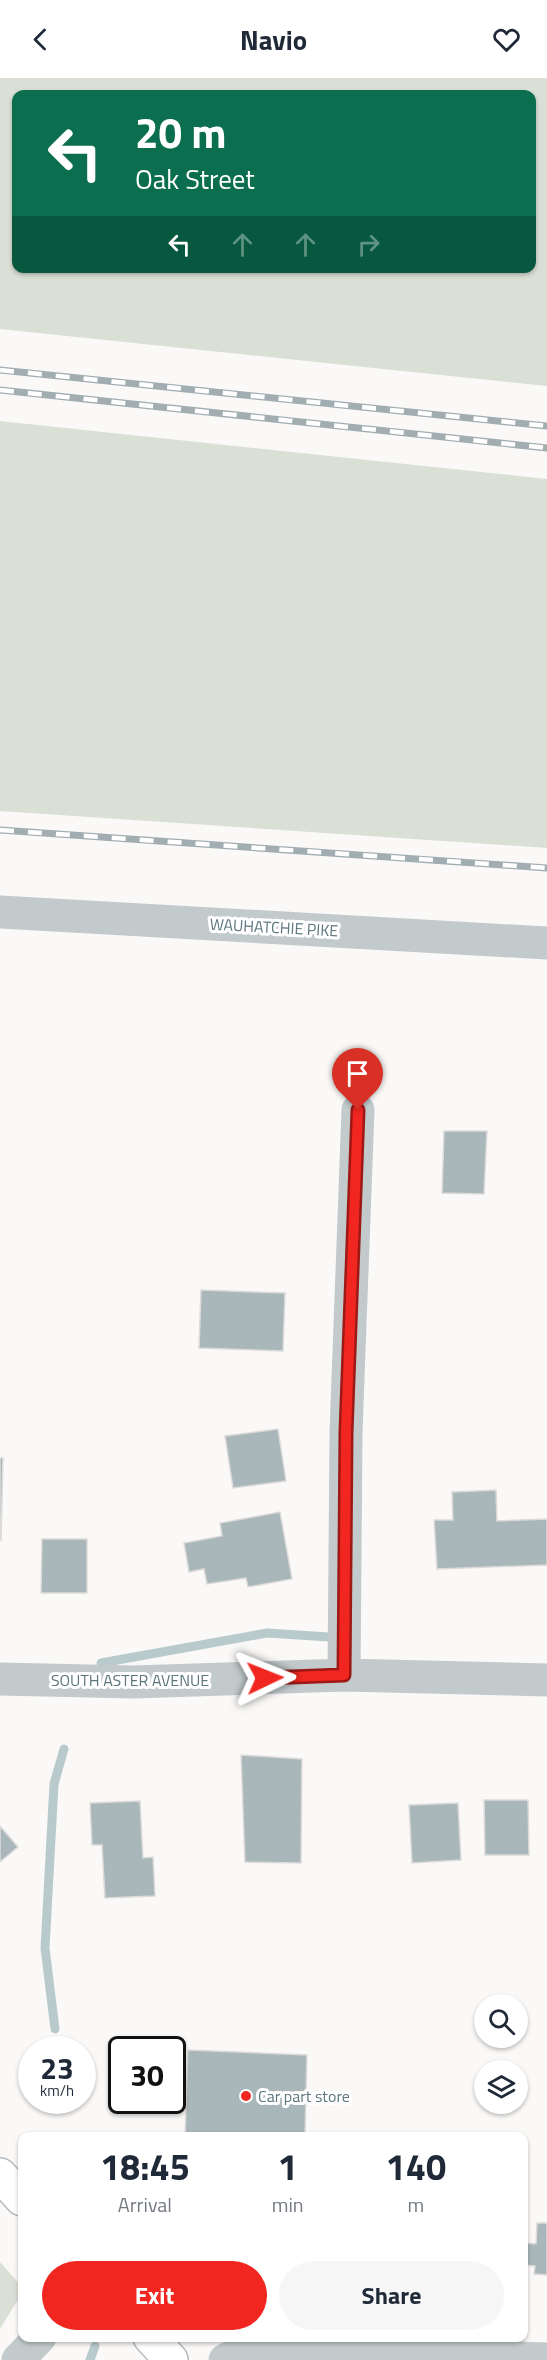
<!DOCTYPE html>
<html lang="en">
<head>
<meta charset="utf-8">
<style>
	:root { --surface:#fff; --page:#f6f6f7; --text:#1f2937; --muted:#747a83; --accent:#f12620 }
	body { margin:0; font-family:"Titillium Web",sans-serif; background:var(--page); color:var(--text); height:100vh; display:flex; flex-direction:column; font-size:22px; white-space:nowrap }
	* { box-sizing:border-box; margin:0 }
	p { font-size:20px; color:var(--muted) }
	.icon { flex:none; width:33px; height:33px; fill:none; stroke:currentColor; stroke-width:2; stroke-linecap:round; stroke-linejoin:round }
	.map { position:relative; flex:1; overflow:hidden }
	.drawer { position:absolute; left:18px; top:2054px; width:510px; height:210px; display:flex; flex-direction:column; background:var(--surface); border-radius:12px; box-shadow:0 2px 4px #0004 }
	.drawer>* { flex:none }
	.top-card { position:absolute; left:12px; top:12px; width:524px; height:183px; border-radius:12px; box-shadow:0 2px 4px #0004; background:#0b6e4f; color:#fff; overflow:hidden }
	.fabs { position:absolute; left:474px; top:1916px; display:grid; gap:12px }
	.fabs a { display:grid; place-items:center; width:54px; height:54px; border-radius:50%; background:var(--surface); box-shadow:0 2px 4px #0004; font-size:30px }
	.speed { position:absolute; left:18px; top:1958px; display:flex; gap:12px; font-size:30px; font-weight:700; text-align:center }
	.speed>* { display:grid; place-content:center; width:78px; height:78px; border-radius:50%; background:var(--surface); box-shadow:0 2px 4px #0004; line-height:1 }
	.speed small { font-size:15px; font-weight:400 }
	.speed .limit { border:3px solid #111; border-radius:9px; background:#fff; color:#111 }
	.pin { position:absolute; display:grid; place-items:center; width:51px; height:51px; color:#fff; margin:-62px -26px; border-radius:50% 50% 50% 0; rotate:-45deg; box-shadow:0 0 6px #0007 }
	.pin .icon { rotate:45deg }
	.me { position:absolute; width:66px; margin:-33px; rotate:88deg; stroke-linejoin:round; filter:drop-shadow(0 0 4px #0008) }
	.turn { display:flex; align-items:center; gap:21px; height:126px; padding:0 24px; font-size:27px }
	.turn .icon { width:78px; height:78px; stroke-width:2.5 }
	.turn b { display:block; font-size:42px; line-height:51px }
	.lanes { display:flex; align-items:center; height:57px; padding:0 24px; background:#0003; justify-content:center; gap:30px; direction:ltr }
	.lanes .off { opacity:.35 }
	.eta { display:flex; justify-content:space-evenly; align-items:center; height:102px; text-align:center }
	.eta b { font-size:36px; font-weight:700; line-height:42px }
	.action { display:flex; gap:12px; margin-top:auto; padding:12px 24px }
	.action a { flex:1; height:69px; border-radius:36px; background:var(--accent); color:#fff; font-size:24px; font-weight:700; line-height:69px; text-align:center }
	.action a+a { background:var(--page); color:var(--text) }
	header { display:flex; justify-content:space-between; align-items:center; height:78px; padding:0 24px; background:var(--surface); font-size:27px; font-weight:700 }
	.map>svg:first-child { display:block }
</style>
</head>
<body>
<header><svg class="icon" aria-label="back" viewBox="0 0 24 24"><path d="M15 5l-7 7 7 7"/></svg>Navio<svg class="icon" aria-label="heart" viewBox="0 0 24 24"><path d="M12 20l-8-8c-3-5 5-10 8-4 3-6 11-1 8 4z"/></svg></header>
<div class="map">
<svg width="547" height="2282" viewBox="0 0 547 2282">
	<rect width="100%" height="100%" fill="#faf9f7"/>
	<!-- green -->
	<path fill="#dbe0d6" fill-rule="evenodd" d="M 0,0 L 547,0 L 547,308 L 0,251 ZM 16,16 L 531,16 L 531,190 L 16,190 Z
		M 0,343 L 547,401 L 547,770 L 0,733 Z
		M 0,2184 L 22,2209 L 22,2215 L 0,2251 Z"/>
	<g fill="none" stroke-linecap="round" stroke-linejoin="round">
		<!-- stream -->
		<path stroke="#b8cacb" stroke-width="9" d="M 101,1585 L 267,1555 L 329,1559
			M 55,1951 L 45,1870 L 54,1706 L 64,1671
			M 90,2282 L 95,2268"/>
	</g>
	<!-- building -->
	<path fill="#a9b6ba" stroke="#dcdbd9" stroke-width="1.5" d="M 444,1053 L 487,1053 L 484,1116 L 442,1115 Z
		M 201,1212 L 285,1215 L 283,1273 L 199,1270 Z
		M 278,1351 L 286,1403 L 233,1410 L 225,1358 Z
		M 0,1380 L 3,1380 L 1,1462 L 0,1462 Z
		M 496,1412 L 497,1443 L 547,1441 L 547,1487 L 437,1491 L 434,1442 L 453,1442 L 452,1414 Z
		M 280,1434 L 292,1501 L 248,1509 L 246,1500 L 207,1506 L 204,1491 L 189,1494 L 184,1465 L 222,1458 L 220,1445 Z
		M 42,1461 L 87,1461 L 87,1515 L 41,1515 Z
		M 241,1677 L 302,1681 L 301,1785 L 245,1784 Z
		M 484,1722 L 528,1722 L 529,1777 L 485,1777 Z
		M 140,1723 L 143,1780 L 153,1779 L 155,1818 L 105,1820 L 102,1767 L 92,1767 L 90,1725 Z
		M 458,1725 L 461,1782 L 412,1785 L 409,1727 Z
		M 0,1748 L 18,1769 L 0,1784 Z
		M 188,1972 L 307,1977 L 305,2058 L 185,2058 Z
		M 537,2145 L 547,2145 L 547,2197 L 534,2196 L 535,2188 L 524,2187 L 525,2165 L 536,2166 Z"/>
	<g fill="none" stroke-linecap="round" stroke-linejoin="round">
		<!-- major casing -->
		<g stroke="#b4bcbf" stroke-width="36">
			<path id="major" d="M 0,2097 L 22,2121
				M 150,2259 L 171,2282"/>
		</g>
		<!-- minor -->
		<path stroke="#c2cacc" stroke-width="33" d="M 0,834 L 547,865
			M 344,1597 L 346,1354 L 358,1032
			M 0,1601 L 134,1604 L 344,1597 L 547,1602
			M 18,2282 L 40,2259
			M 225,2282 L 244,2272 L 547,2281"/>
		<!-- major -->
		<use href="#major" stroke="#fff" stroke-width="33"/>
		<!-- rail casing -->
		<g stroke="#a1adb1" stroke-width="7">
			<path id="rail" d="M 0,292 L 547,348
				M 0,312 L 547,370
				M 0,752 L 547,790"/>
		</g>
		<!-- rail -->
		<use href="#rail" stroke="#fff" stroke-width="4.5" stroke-dasharray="14" stroke-linecap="butt"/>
	</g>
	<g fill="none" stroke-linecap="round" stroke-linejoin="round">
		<!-- route casing -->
		<g stroke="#9d1915" stroke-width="15">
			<path id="route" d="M 265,1600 L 344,1597 L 346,1354 L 358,1032"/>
		</g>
		<!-- route -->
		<use href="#route" stroke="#f12620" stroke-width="10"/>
	</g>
	<!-- markers -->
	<circle fill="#f12620" stroke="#fff" stroke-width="2" cx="246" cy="2018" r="6"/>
	<g text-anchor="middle" stroke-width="6" stroke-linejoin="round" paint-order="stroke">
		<!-- street labels -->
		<g font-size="16" fill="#5e777f" stroke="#fff">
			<text transform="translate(274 849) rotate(3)" y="6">WAUHATCHIE PIKE</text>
			<text x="130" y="1608">SOUTH ASTER AVENUE</text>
		</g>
		<!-- poi labels -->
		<g font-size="16" fill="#5e777f" stroke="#fff" text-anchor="start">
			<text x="258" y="2024">Car part store</text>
		</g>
	</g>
</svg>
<div class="fabs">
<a><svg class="icon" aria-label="search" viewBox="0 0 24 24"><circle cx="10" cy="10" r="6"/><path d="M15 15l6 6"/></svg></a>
<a><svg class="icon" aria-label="layers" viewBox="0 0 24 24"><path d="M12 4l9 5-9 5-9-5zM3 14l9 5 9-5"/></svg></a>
</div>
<div class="speed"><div>23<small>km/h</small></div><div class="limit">30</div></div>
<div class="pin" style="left:358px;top:1032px;background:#d93025"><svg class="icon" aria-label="arrive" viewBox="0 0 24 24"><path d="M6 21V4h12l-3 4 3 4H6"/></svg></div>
<svg class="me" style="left:265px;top:1600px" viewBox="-20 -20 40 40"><path d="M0-17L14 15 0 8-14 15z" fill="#f12620" stroke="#fff" stroke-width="4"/></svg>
<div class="top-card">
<div class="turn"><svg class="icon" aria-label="left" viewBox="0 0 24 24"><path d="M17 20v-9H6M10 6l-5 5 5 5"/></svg><div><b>20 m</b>Oak Street</div></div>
<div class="lanes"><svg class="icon" aria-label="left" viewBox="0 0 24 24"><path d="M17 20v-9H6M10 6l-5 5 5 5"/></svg><svg class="icon off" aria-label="ahead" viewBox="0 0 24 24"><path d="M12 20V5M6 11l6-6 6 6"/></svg><svg class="icon off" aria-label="ahead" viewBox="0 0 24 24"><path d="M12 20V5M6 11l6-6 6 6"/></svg><svg class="icon off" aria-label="right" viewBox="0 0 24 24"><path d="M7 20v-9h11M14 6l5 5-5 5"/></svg></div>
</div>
<section class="drawer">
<div class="eta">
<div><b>18:45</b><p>Arrival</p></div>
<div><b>1</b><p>min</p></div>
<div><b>140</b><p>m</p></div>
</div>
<div class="action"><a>Exit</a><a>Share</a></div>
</section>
</div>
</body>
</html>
